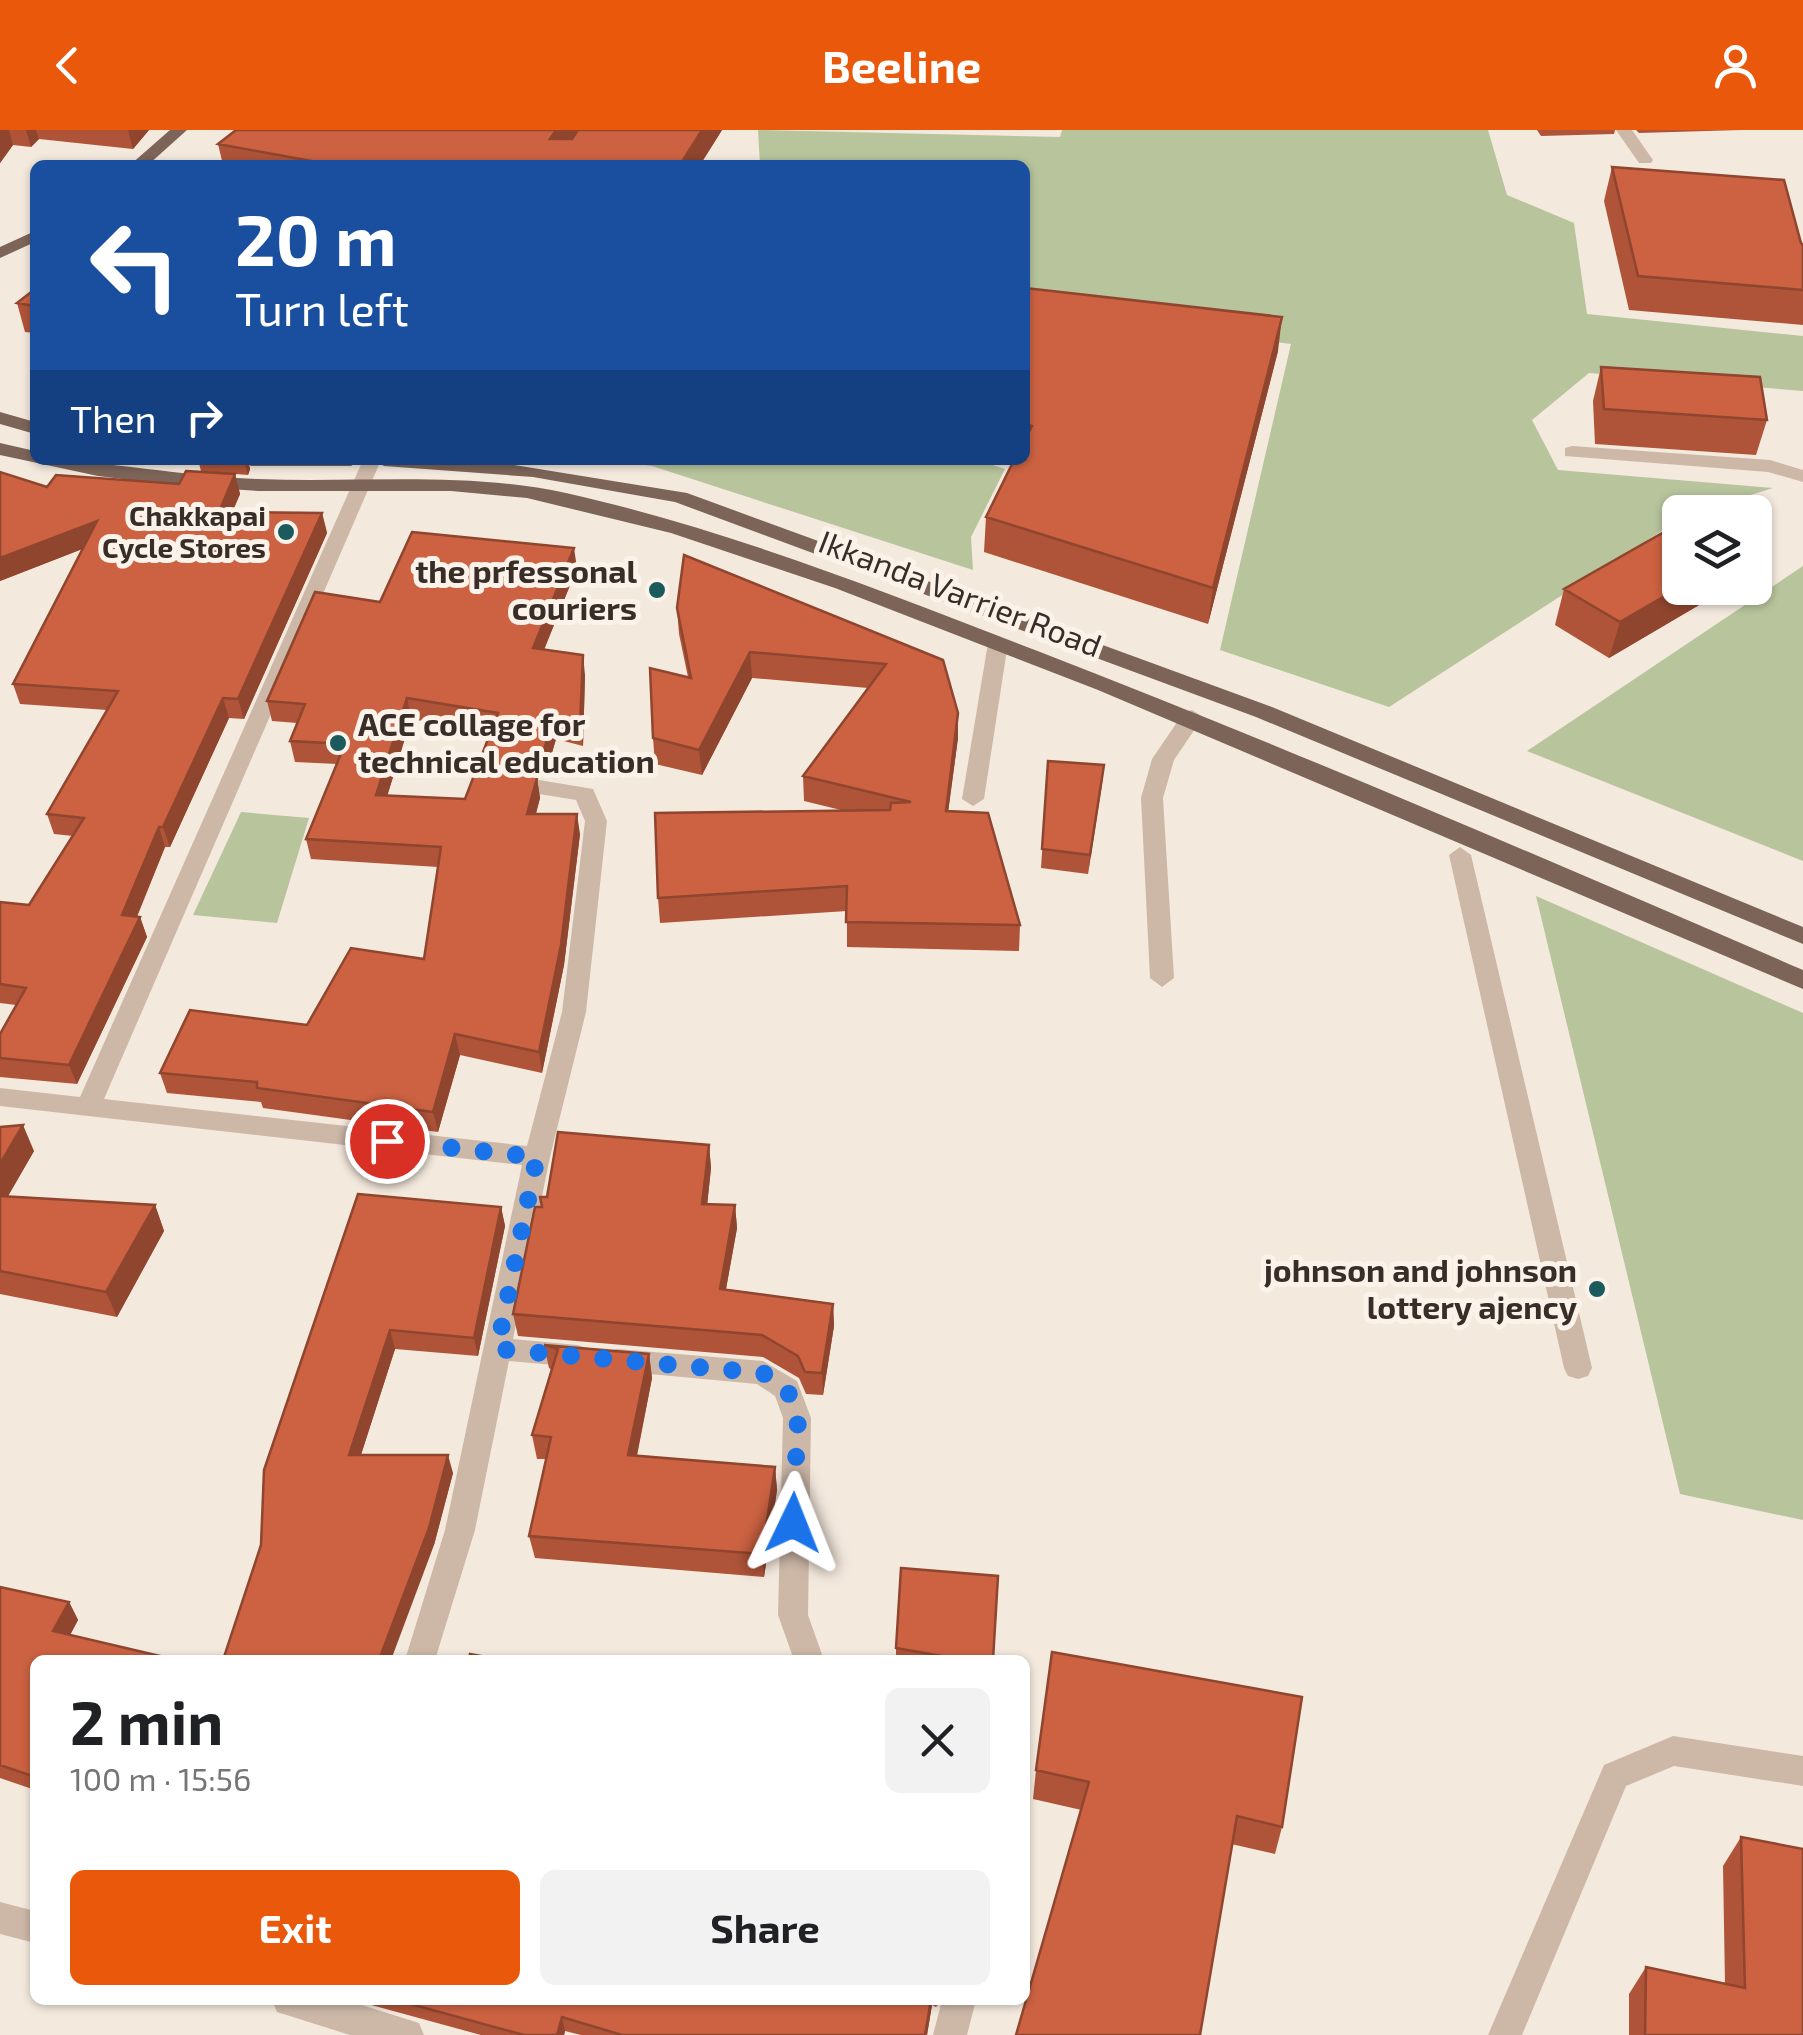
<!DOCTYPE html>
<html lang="en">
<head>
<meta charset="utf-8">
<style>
	:root { --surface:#fff; --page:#f2f2f2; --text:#202124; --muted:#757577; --accent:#ea580c }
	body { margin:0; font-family:"Exo 2",sans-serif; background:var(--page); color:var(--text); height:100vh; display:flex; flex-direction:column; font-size:38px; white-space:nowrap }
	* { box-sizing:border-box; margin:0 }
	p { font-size:32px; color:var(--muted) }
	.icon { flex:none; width:55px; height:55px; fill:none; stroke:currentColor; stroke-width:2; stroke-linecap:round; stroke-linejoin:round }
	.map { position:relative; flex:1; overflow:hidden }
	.details { position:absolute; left:30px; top:1525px; width:1000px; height:350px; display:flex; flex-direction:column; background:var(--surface); border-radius:15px; box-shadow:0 2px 8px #0004 }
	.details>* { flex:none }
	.guide { position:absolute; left:30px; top:30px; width:1000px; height:305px; border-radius:15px; box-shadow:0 2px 8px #0004; background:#1a4fa0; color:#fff; overflow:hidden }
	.buttons { position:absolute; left:1662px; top:365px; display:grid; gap:20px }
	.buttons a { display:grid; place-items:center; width:110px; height:110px; border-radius:15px; background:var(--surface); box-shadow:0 2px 8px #0004; font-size:50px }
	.pin { position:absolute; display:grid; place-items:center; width:85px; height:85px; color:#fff; margin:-42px; border:5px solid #fff; border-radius:50%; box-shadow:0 2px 10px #0007 }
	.me { position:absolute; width:110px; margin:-55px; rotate:2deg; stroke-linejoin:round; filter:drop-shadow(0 0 8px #0008) }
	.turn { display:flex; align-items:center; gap:35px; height:210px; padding:0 40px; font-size:45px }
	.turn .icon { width:130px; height:130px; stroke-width:2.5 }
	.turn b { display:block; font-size:70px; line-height:85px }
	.then { display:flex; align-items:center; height:95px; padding:0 40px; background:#0003; gap:20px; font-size:38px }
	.round { display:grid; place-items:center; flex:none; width:105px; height:105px; border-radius:15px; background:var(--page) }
	.headline { display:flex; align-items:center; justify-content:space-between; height:170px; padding:0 40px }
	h1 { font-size:60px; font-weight:700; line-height:75px }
	.primary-button { display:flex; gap:20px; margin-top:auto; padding:20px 40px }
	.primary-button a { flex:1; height:115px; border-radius:15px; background:var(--accent); color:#fff; font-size:40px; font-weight:700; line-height:115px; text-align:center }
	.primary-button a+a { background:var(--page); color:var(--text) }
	header { display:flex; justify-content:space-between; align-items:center; height:130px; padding:0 40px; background:var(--accent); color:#fff; font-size:45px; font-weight:700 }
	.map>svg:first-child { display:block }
</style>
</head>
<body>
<header><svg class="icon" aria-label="back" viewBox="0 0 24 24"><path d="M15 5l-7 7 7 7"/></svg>Beeline<svg class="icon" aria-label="person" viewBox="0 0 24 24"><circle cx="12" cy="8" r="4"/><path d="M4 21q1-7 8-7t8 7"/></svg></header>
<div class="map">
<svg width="1803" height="1905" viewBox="0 0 1803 1905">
	<rect width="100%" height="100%" fill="#f4e9dd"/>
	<!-- green -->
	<path fill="#b7c49c" d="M 758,0 L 1060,7 L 1062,0 L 1488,0 L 1507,65 L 1574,93 L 1587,184 L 1803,206 L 1803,261 L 1589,243 L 1532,290 L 1558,340 L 1773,358 L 1696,382 L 1680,382 L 1680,389 L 1389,577 L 1220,520 L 1291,214 L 1025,180 L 1025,35 L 760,35 Z
		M 613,330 L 977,330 L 1005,339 L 971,407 L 973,440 L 652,336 Z
		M 1803,436 L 1803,731 L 1527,621 Z
		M 241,682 L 309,688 L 277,793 L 193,785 Z
		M 1536,766 L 1803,883 L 1803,1390 L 1680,1364 Z"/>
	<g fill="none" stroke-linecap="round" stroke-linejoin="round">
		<!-- minor -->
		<path fill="#cdb8a8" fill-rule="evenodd" d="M 1616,0 L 1632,0 L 1653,30 L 1651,33 L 1639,33 Z
			M 1572,316 L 1770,330 L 1803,340 L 1803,352 L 1768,342 L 1565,326 L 1565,318 Z
			M 363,330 L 381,330 L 104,969 L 527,1016 L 562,882 L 585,691 L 576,670 L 533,663 L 522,656 L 533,649 L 593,659 L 607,691 L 586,882 L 550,1027 L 513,1209 L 577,1215 L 587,1218 L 591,1226 L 587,1234 L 577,1237 L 509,1231 L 475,1400 L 435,1530 L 405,1530 L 445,1400 L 522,1035 L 0,976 L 0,958 L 80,967 Z
			M 998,507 L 1008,513 L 984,669 L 973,676 L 962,669 L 988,513 Z
			M 1192,580 L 1203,587 L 1174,630 L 1163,668 L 1174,848 L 1162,857 L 1150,848 L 1141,668 L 1152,629 L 1184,582 Z
			M 1460,717 L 1471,725 L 1592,1238 L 1588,1246 L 1578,1249 L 1568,1246 L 1564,1238 L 1449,725 Z
			M 617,1219 L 763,1231 L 797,1251 L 811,1288 L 808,1485 L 824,1530 L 794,1530 L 778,1485 L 783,1288 L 775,1266 L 757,1254 L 617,1241 L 607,1238 L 603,1230 L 607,1222 Z
			M 1673,1606 L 1803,1626 L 1803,1656 L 1674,1636 L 1626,1656 L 1522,1905 L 1488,1905 L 1604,1635 Z
			M 0,1772 L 35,1781 L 35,1813 L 0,1804 Z
			M 272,1870 L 346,1870 L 419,1893 L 424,1905 L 350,1905 L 277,1882 Z
			M 942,1870 L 976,1870 L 967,1905 L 933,1905 Z"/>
		<!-- major -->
		<path fill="#7c6459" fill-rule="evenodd" d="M 170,0 L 187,0 L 148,35 L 130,35 Z
			M 35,101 L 35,112 L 0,128 L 0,117 Z
			M 0,282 L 35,292 L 35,304 L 0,294 Z
			M 0,313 L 35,321 L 35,330 C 109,330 183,347 258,349 C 361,353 464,341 566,363 C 727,399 882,461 1035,520 C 1294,620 1548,730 1803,840 L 1803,859 L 1098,560 L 835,458 L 671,403 L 527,368 L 451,361 L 259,361 L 179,356 L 98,346 L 0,325 Z
			M 242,330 L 360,330 L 351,336 L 251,336 Z
			M 375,330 L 496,332 L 687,363 L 1272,577 L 1803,797 L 1803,814 L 1256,587 L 675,372 L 533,347 L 384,336 Z"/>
	</g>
	<!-- wall -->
	<path fill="#af5439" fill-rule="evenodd" d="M 0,0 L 149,0 L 133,19 L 39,9 L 31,17 L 13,15 L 0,33 Z
		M 236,0 L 722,0 L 700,35 L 223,35 L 218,14 Z
		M 1537,0 L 1615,0 L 1614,4 L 1541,6 Z
		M 1636,0 L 1741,0 L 1639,3 Z
		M 1612,37 L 1803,115 L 1803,195 L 1629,180 L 1604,71 Z
		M 1025,158 L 1278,221 L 1208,494 L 984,422 L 986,387 L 1025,330 Z
		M 35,159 L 35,203 L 25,202 L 17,173 Z
		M 1601,237 L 1767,290 L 1756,325 L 1595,314 L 1593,271 Z
		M 198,330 L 248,330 L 250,339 L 248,345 L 201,341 Z
		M 235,344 L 240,364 L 232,382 L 322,383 L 327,403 L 244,589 L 229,588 L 170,717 L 165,717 L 137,787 L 140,787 L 147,807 L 77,954 L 0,947 L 0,904 L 16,875 L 0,873 L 0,772 L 29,775 L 73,706 L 54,704 L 47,684 L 107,580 L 20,574 L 13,554 L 82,419 L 0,451 L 47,357 L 179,354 Z
		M 577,438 L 544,520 L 585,545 L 583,616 L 556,609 L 545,647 L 535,646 L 537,648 L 540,668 L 536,684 L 580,704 L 564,835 L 542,943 L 460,925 L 438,1002 L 263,978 L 261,972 L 167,963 L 160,943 L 307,895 L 424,829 L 438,737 L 311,729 L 306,709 L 337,634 L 295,632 L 290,611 L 297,593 L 272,591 L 267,571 L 380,472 ZM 411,589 L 490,602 L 465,669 L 387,666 Z
		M 1728,458 L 1609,528 L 1555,495 L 1564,459 Z
		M 677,478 L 943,530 L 958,583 L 958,608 L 948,681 L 1020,795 L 1019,821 L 847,817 L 847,781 L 660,793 L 658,768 L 841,680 L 804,671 L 803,646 L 868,558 L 752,548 L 702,645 L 655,634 L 653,608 L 688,547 L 679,504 Z
		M 1048,631 L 1104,635 L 1088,744 L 1041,738 Z
		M 0,997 L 34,1021 L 8,1066 L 155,1075 L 164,1101 L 117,1187 L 0,1164 Z
		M 709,1015 L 711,1038 L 707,1074 L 735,1075 L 737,1098 L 726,1159 L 833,1174 L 834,1196 L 823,1265 L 806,1264 L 799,1248 L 763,1227 L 518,1206 L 513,1184 L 542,1077 L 547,1067 Z
		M 501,1077 L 505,1096 L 478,1226 L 395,1219 L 361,1325 L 453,1343 L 434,1415 L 261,1415 L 264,1340 Z
		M 544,1215 L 649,1224 L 652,1248 L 637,1326 L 775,1337 L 777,1360 L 764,1447 L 535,1428 L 529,1406 L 546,1329 L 537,1329 L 532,1305 L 552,1240 L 549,1238 Z
		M 0,1457 L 69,1472 L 78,1490 L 70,1505 L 35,1530 L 35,1660 L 0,1648 Z
		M 896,1518 L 993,1530 L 896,1530 Z
		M 1036,1640 L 1282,1697 L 1275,1724 L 1033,1669 Z
		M 1741,1707 L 1803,1905 L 1629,1905 L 1629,1864 L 1646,1837 L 1725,1854 L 1723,1736 Z
		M 353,1870 L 942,1870 L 936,1877 L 932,1875 L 927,1905 L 581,1905 L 565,1901 L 564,1905 L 481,1905 Z"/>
	<!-- shaded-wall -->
	<path fill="#8f452e" d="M 0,0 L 9,0 L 13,15 L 0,33 Z
		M 26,0 L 36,0 L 39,9 L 31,17 Z
		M 128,0 L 149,0 L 133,19 Z
		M 556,0 L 579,0 L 555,35 L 550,9 Z
		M 702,0 L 722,0 L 700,35 L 680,35 Z
		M 1282,187 L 1278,221 L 1208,494 L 1213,458 Z
		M 244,330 L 248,330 L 250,339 L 248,345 Z
		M 235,344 L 240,364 L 224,402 L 219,382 Z
		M 322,383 L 327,403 L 244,589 L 238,569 Z
		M 97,391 L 103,411 L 0,451 L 0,428 Z
		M 574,418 L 577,438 L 536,539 L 533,518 Z
		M 1680,458 L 1728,458 L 1609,528 L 1620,492 Z
		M 750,522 L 752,548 L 702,645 L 699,620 Z
		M 583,525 L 585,545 L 583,616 L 580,595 Z
		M 223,568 L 229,588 L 170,717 L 163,697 Z
		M 407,568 L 411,589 L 381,686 L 376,665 Z
		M 958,583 L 958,608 L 945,706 L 946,681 Z
		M 553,588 L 556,609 L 545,647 L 542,627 Z
		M 528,625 L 531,646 L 515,634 Z
		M 1104,635 L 1102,654 L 1088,744 L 1090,725 Z
		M 537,648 L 540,668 L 530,704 L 527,684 Z
		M 577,684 L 580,704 L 564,835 L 542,943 L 539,922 Z
		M 159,697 L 165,717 L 129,805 L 122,785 Z
		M 140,787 L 147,807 L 77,954 L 69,935 Z
		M 455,904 L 460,925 L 438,1002 L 433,982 Z
		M 23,995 L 34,1021 L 0,1080 L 0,1034 Z
		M 709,1015 L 711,1038 L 705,1096 L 702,1074 Z
		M 155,1075 L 164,1101 L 117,1187 L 106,1162 Z
		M 735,1075 L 737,1098 L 722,1181 L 720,1159 Z
		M 501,1077 L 505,1096 L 478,1226 L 474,1208 Z
		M 833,1174 L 834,1196 L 823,1265 L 822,1243 Z
		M 390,1200 L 395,1219 L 355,1343 L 349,1325 Z
		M 649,1224 L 652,1248 L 632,1349 L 628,1325 Z
		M 448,1325 L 453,1343 L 434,1415 L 391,1530 L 379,1530 Z
		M 775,1337 L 777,1360 L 764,1447 L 762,1424 Z
		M 69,1472 L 78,1490 L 63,1518 L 53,1501 Z
		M 931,1870 L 932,1870 L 932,1875 L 927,1905 L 925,1905 Z
		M 562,1887 L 565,1901 L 564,1905 L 557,1905 Z"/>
	<!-- building -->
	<path fill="#cc6242" stroke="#8f452e" stroke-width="2.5" fill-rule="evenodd" d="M 236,0 L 556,0 L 550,9 L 572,9 L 578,0 L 702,0 L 680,35 L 333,35 L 218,14 Z
		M 1612,37 L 1784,50 L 1801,113 L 1803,115 L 1803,160 L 1638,146 Z
		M 1025,158 L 1282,187 L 1213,458 L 986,387 L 1014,330 L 1025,330 L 1025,309 L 1032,296 L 1025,294 Z
		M 35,159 L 35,176 L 17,173 Z
		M 1601,237 L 1760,247 L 1767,290 L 1604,279 Z
		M 186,341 L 235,344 L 219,382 L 322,383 L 238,569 L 223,568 L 163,697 L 159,697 L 122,785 L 140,787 L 69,935 L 0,928 L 0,904 L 26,858 L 0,854 L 0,772 L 29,775 L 84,688 L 47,684 L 118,561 L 13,554 L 97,391 L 0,428 L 0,342 L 47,357 L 56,345 L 179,354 Z
		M 1680,393 L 1680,457 L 1620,492 L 1564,459 Z
		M 412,402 L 574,418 L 533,518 L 583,525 L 580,595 L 553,588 L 542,627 L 528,625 L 515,634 L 537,648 L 527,684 L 577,684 L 561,815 L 539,922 L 455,904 L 433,982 L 257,958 L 257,952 L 160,943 L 190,880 L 307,895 L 351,818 L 424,829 L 441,717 L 306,709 L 345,614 L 290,611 L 305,574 L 267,571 L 315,462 L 380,472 ZM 407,568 L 498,583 L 465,669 L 376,665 Z
		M 684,425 L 943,530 L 958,583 L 946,681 L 988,683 L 1020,795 L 846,792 L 847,756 L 658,768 L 655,683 L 890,680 L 891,673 L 911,672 L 803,646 L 886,534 L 750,522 L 699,620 L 653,608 L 650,538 L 691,548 L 677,478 Z
		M 1048,631 L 1104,635 L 1090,725 L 1042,719 Z
		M 23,995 L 0,1034 L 0,997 Z
		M 558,1002 L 709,1015 L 702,1074 L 735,1075 L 720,1159 L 833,1174 L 822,1243 L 805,1242 L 798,1226 L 762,1205 L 513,1184 L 535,1077 L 542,1077 L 540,1067 L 547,1067 Z
		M 358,1064 L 501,1077 L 474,1208 L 390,1200 L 349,1325 L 448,1325 L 429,1398 L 379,1530 L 223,1530 L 261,1415 L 264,1340 Z
		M 0,1066 L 155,1075 L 106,1162 L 0,1141 Z
		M 544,1215 L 649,1224 L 628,1325 L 775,1337 L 762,1424 L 529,1406 L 551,1307 L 532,1305 L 558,1219 Z
		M 901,1438 L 998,1446 L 993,1530 L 964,1530 L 896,1518 Z
		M 0,1457 L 69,1472 L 53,1501 L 177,1530 L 35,1530 L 35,1647 L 0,1635 Z
		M 1052,1522 L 1302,1567 L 1282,1697 L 1237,1686 L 1200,1905 L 1016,1905 L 1089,1652 L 1036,1640 Z
		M 470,1524 L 502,1530 L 468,1530 Z
		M 1741,1707 L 1803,1719 L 1803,1905 L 1645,1905 L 1646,1837 L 1745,1858 Z
		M 396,1870 L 931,1870 L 925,1905 L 622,1905 L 562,1887 L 557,1905 L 524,1905 Z"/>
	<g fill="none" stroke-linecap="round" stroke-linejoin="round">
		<!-- route -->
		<path stroke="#1a73e8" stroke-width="18" stroke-dasharray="0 32.4" d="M 387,1011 L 537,1027 L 497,1219 L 763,1243 L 787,1259 L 798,1288 L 793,1393"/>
	</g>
	<!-- markers -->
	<g fill="#1b5a5d" stroke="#fbf3ea" stroke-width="4">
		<circle cx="286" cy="402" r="10"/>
		<circle cx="657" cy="460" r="10"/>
		<circle cx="338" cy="613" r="10"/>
		<circle cx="1597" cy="1159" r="10"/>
	</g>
	<g text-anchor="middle" stroke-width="10" stroke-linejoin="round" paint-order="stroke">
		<!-- far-poi labels -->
		<g font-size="28" font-weight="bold" fill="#392d28" stroke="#fbf3ea" text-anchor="end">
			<text x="266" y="396">Chakkapai<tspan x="266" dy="32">Cycle Stores</tspan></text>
		</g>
		<!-- poi labels -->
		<g font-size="32" font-weight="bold" fill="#392d28" stroke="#fbf3ea" text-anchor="end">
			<text x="637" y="453">the prfessonal<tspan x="637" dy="37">couriers</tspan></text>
			<text x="358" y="606" text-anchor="start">ACE collage for<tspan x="358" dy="37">technical education</tspan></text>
			<text x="1577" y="1152">johnson and johnson<tspan x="1577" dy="37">lottery ajency</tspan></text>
		</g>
		<!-- street labels -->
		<g font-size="32" fill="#392d28" stroke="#fbf3ea">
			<text transform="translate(960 464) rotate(21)" y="11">Ikkanda Varrier Road</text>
		</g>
	</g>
</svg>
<div class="buttons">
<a><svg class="icon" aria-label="layers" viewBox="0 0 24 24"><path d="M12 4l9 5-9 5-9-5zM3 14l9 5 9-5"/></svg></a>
</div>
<div class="pin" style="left:387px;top:1011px;background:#d93025"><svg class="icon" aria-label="arrive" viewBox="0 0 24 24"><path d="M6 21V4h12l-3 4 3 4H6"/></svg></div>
<svg class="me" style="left:793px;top:1393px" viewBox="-20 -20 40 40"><path d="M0-17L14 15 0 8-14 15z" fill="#1a73e8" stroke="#fff" stroke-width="4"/></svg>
<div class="guide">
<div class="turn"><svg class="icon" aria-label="left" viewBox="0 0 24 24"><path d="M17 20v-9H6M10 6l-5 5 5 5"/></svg><div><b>20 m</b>Turn left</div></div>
<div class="then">Then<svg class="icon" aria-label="right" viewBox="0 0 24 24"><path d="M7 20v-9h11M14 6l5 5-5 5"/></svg></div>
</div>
<section class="details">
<div class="headline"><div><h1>2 min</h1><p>100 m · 15:56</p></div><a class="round"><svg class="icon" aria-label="close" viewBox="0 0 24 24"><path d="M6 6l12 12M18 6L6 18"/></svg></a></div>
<div class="primary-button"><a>Exit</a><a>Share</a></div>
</section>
</div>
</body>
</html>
